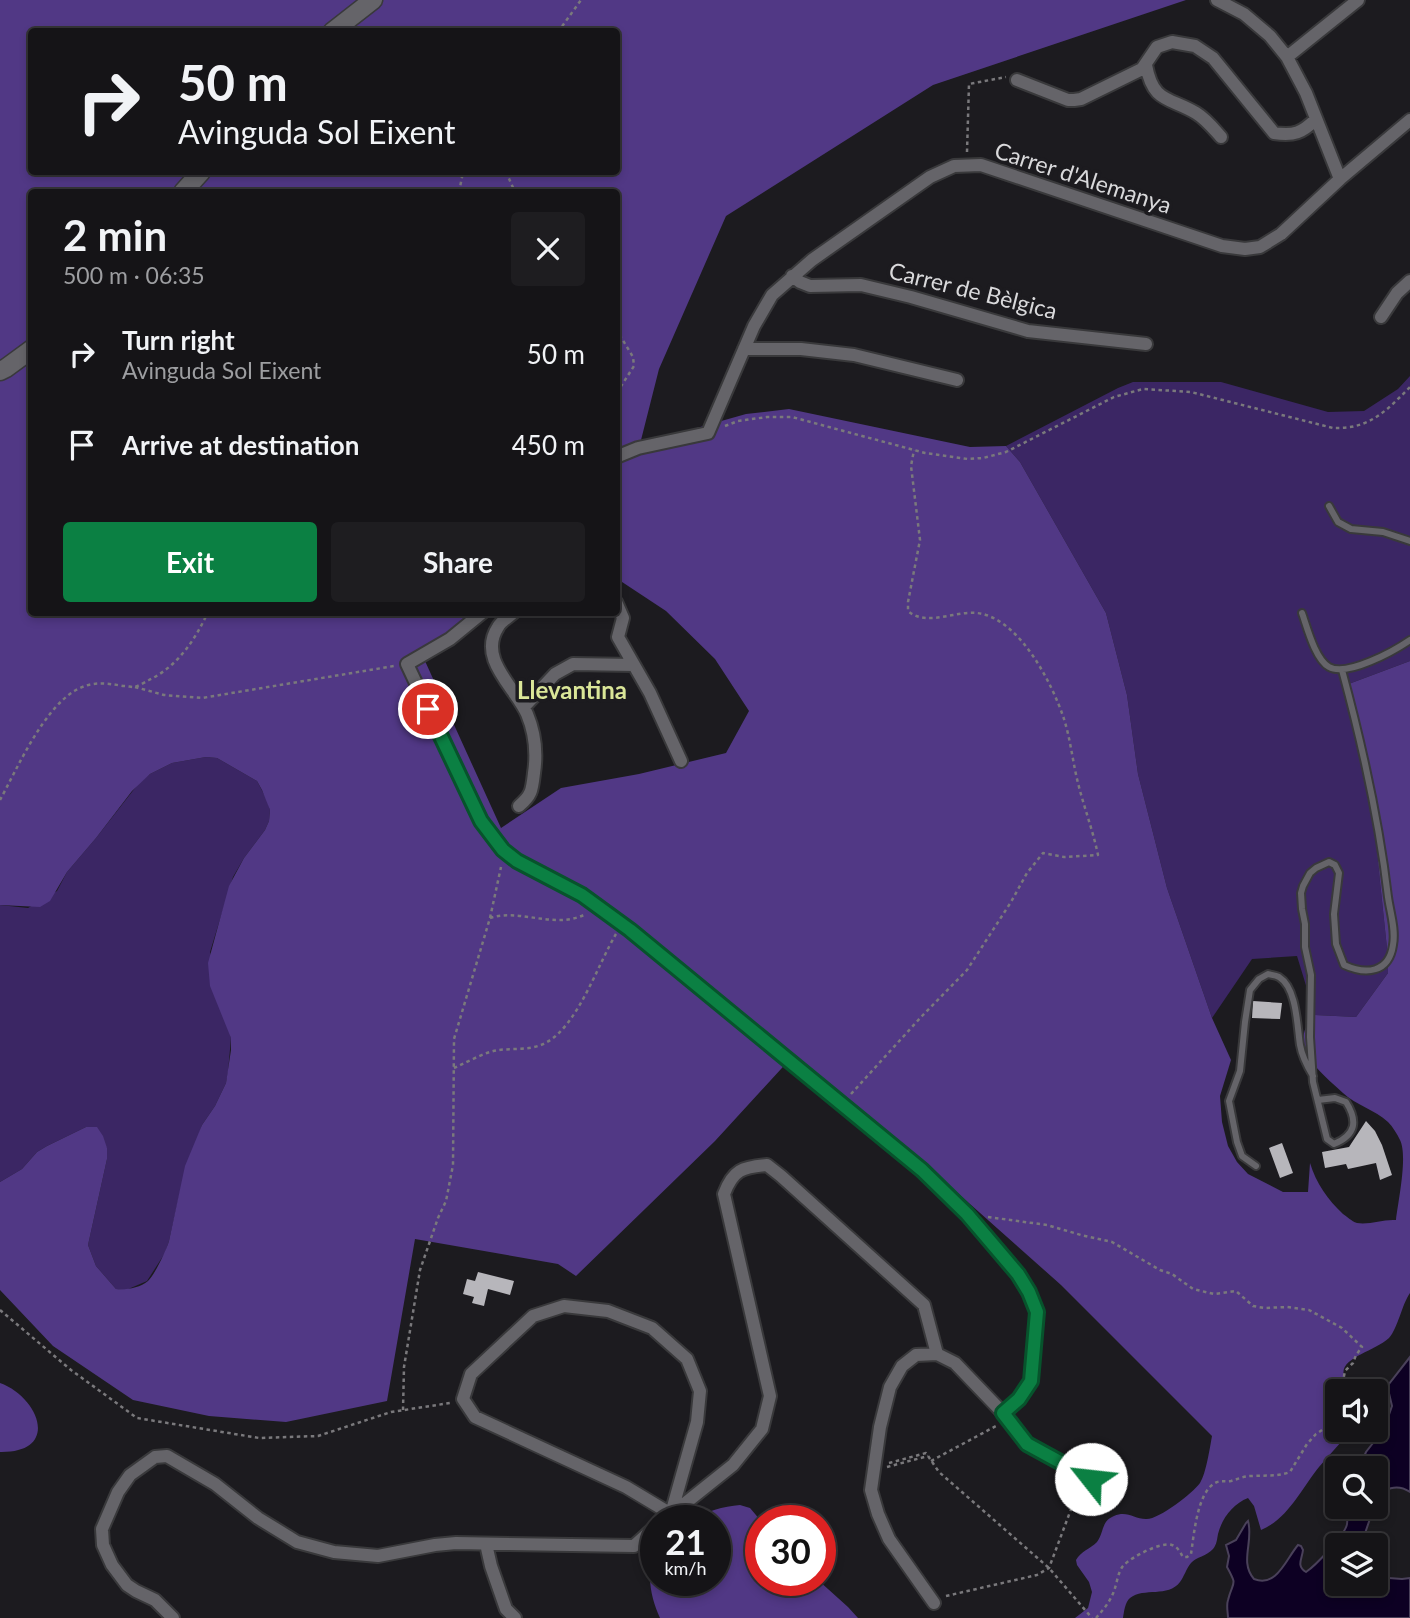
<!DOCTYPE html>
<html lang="en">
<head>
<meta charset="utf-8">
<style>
	:root { --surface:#151417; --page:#1e1d20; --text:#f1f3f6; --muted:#9d9ea1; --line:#343336; --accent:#0b8043 }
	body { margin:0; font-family:Lato,sans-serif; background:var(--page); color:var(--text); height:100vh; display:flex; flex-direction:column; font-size:26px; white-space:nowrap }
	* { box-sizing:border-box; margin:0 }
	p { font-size:23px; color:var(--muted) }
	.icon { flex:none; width:38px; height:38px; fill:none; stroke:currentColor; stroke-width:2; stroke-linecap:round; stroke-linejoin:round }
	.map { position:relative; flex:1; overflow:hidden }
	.details { position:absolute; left:28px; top:189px; width:592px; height:427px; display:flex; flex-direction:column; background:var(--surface); border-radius:7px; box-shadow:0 4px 10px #0003,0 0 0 2px var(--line) }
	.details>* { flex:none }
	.banner { position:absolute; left:28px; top:28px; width:592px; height:147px; border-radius:7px; box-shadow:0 4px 10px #0003,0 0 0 2px var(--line); background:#151417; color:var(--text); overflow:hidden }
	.fabs { position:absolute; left:1325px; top:1379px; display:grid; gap:14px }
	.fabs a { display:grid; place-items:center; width:63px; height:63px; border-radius:7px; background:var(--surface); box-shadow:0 4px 10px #0003,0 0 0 2px var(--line); font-size:35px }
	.speed { position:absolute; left:640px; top:1505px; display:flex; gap:14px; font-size:35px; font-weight:700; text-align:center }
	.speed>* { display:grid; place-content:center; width:91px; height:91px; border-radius:50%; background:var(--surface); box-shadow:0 4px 10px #0003,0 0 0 2px var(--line); line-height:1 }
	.speed small { font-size:18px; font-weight:400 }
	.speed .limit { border:10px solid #d22; background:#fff; color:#111 }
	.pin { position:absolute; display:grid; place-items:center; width:60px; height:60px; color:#fff; margin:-30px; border:4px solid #fff; border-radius:50%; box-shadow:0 2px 7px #0007 }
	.me { position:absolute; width:77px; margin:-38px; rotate:299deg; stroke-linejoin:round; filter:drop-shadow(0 0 5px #0008) }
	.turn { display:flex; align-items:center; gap:24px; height:147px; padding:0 35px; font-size:32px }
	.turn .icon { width:91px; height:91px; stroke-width:2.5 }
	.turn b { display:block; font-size:49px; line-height:60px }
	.round { display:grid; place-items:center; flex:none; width:74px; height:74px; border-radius:7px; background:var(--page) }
	.overview { display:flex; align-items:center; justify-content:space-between; height:119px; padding:0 35px }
	h1 { font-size:42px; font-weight:700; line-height:52px }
	.button { display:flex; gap:14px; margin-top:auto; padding:14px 35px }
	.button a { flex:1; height:80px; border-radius:7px; background:var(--accent); color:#fff; font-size:28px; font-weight:700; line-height:80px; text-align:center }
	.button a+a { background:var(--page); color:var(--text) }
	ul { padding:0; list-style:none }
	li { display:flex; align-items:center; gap:21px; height:91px; padding:0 35px }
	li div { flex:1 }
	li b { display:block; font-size:26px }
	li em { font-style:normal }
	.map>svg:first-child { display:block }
</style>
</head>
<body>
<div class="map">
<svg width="1410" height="1618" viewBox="0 0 1410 1618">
	<rect width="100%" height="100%" fill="#1c1b1f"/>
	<!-- green -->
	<path fill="#3b2664" d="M 1410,376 L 1410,661 L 1346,685 L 1374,824 L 1388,958 L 1388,973 L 1356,1017 L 1315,1015 L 1297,956 L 1252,959 L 1212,1018 L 1167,888 L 1138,774 L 1127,695 L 1106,613 L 1020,462 L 1006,446 L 1118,388 L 1133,382 L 1221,382 L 1328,412 L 1364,411 L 1398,389 Z
		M 206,757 L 217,758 L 257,781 L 267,800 L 270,810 L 269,821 L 265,830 L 244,858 L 233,877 L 210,952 L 231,1038 L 228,1072 L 226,1083 L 215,1106 L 202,1125 L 180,1192 L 169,1241 L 165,1253 L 147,1281 L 126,1290 L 116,1289 L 96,1266 L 88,1245 L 107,1159 L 107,1148 L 86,1127 L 47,1146 L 37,1152 L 22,1169 L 0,1182 L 0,905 L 28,908 L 57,891 L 67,872 L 96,838 L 139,783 L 150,774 L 172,763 Z"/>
	<!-- forest -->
	<path fill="#513885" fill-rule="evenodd" d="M 0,0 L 1186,0 L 933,85 L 726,216 L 659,369 L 640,444 L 746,414 L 789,409 L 970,447 L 1006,446 L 1020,462 L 1106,613 L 1127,695 L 1138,774 L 1167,888 L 1212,1018 L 1231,1060 L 1220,1096 L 1222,1122 L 1228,1146 L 1237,1162 L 1248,1174 L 1283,1192 L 1308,1192 L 1310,1163 C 1316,1183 1328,1200 1343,1214 C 1348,1217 1351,1221 1357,1223 C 1370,1225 1383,1219 1396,1220 C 1398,1202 1408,1156 1400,1140 C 1397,1134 1393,1127 1388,1122 C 1375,1110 1356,1105 1343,1093 C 1320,1072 1285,1045 1315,1015 L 1356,1017 L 1388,973 L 1388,958 L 1374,824 L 1346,685 L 1410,661 L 1410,1293 C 1402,1304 1398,1328 1389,1338 C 1371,1355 1321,1360 1355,1391 L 1337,1391 L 1337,1430 L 1352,1430 C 1341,1442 1330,1454 1319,1467 C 1302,1488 1288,1519 1261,1530 L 1254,1506 L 1248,1498 C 1233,1504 1222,1518 1218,1534 C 1217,1539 1217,1544 1213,1549 C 1207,1556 1196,1557 1191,1563 C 1186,1569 1184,1577 1180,1582 C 1168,1598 1144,1587 1130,1598 C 1125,1602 1124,1612 1123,1618 L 1075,1618 L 1088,1608 L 1092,1592 L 1089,1582 L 1077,1565 L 1076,1560 C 1081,1551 1090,1549 1097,1542 C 1104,1533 1101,1521 1114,1516 C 1127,1510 1134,1519 1146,1519 C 1158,1520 1193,1493 1200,1483 C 1206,1474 1210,1447 1212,1436 L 1061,1285 L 943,1180 L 792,1057 L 715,1141 L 576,1276 L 558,1264 L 415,1239 L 387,1401 L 286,1422 L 209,1416 L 133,1400 L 53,1346 L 0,1290 L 0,1182 L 22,1169 L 37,1152 L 47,1146 L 86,1127 L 97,1127 L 103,1136 L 107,1148 L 107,1159 L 88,1245 L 96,1266 L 116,1289 C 126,1290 140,1288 148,1281 C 155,1274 166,1251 169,1241 L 185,1166 L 202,1125 L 215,1106 L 226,1083 L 231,1050 L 231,1038 L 210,986 L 208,963 L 229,886 L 244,858 L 265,830 L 269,821 L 270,810 L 262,790 L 257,781 L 217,758 L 206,757 L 172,763 L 150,774 L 132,791 L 96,838 L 67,872 L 50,901 L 40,907 L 0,905 ZM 32,32 L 616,32 L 616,172 L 32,172 ZM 32,192 L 616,192 L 616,578 L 666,611 L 715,659 L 749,711 L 726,753 L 639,774 L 561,788 L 501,828 L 425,661 L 489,612 L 32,612 Z
		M 0,1383 C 39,1397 61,1453 0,1452 Z
		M 740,1505 L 750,1508 L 761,1521 L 761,1580 L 818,1580 L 848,1607 L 858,1618 L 660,1618 C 651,1598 645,1573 656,1553 L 656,1580 L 716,1580 L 716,1521 L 693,1521 C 706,1510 723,1507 740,1505 Z"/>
	<!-- water -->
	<path fill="#0d0023" stroke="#4a415a" stroke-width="2" d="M 1410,1357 L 1410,1492 C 1397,1483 1383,1488 1376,1501 L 1376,1468 L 1359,1468 L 1366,1452 L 1384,1429 L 1392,1406 L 1388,1389 L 1389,1384 Z
		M 1347,1507 L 1374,1507 L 1361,1545 L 1337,1545 L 1337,1584 L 1376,1584 L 1376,1577 L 1402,1579 L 1410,1578 L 1410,1618 L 1228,1618 C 1228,1612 1226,1606 1228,1600 C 1233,1580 1238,1587 1227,1567 L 1229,1556 L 1226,1545 L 1236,1540 L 1246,1523 L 1248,1521 C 1254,1541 1239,1562 1254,1579 C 1277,1588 1286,1559 1298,1545 L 1301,1546 L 1303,1550 C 1302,1559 1296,1566 1306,1572 C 1315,1566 1346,1534 1347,1524 C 1348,1518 1346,1513 1347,1507 Z"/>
	<!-- building -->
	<path fill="#b7b6bb" d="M 1253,1001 L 1282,1003 L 1280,1019 L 1252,1018 Z
		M 1366,1121 L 1375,1131 L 1382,1145 L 1392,1175 L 1380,1180 L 1376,1163 L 1348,1169 L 1346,1164 L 1325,1168 L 1322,1152 L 1349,1147 Z
		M 1282,1143 L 1293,1173 L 1280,1178 L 1269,1148 Z
		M 478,1272 L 514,1281 L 510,1295 L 488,1289 L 484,1306 L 472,1303 L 474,1297 L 463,1294 L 467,1279 L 475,1281 Z"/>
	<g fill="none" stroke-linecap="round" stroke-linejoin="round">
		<!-- lane casing -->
		<g stroke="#39393b" stroke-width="10">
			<path id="lane" d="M 1329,506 L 1338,522 L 1351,529 L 1383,532 L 1410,541
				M 1302,613 C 1307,627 1315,659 1329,667 C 1347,677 1394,651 1410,640
				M 1318,1100 L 1335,1098 L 1346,1102 C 1358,1121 1356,1135 1334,1144 L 1327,1139 L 1313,1082 L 1310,1037 L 1311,975 L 1305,947 L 1305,924 L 1302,909 L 1301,893 L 1303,886 L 1310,873 L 1316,868 L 1329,862 L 1335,865 L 1339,873 L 1334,914 L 1336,944 L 1344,965 C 1366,975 1389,973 1393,945 C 1396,929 1390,912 1388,897 C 1379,820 1362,744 1342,670
				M 1256,1166 L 1242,1156 L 1237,1142 L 1229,1101 L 1240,1071 L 1245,1022 L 1250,990 L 1259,979 L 1268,974 C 1271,975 1275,975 1279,977 C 1297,988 1297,1026 1300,1045 C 1302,1057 1307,1066 1313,1076"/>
		</g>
		<!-- street casing -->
		<g stroke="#39393b" stroke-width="16">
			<path id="street" d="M 1217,0 L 1244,14 L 1270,36 L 1287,57 L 1306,93 L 1340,179
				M 1287,57 L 1358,0
				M 1146,65 C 1153,103 1169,97 1196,113 C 1206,119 1213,128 1221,137
				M 1017,80 L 1068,100 L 1074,100 L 1081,99 L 1142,69 L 1157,47 L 1172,42 L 1195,46 L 1213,58 L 1274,133 C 1294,136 1302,133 1316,119
				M 792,276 L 800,282 L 810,286 L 861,285 L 911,297 L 1028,331 L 1146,344
				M 1381,317 L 1397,293 L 1410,281
				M 744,349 L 801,349 L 854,355 L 957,380
				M 616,457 L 638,448 L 708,433 L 754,326 L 772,295 L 812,260 L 930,177 L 954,166 L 981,165 L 1222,246 L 1245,249 L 1260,247 L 1281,234 L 1340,179 L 1410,120
				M 616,602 L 623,618 L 618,637 L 650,693 L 681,761
				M 483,612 L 450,639 L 407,664 L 481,821 L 503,850 L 517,861 L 582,895 L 630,930 L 922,1170 L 967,1214 L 1018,1274 L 1029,1292 L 1037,1312 L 1031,1381 L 1019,1399 L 1003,1413
				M 514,612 C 509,617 501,621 498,627 C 477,659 516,688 527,714 C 535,733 537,753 534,773 C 532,790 532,795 519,806
				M 524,707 L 555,674 L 573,664 L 634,665
				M 564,1306 L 608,1311 L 652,1328 L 687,1359 L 700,1391 L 697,1422 L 671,1514 L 626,1487 L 475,1417 L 463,1399 L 471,1374 L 533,1316 Z
				M 663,1521 L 733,1465 L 762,1429 L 770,1396 L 724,1194 C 733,1170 742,1167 767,1165 L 781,1176 L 924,1305 L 937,1354
				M 486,1544 L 491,1566 L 506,1609 L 515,1618
				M 934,1603 L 889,1539 L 878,1514 L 871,1490 L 880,1427 L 890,1387 L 902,1366 L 916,1355 L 937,1354 L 955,1363 L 1003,1413 L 1027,1444 L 1091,1479
				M 173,1618 L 155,1600 L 136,1591 L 127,1585 L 112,1565 L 103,1545 L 102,1529 L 118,1492 L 130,1475 L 155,1457 L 167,1456 L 215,1484 L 258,1518 L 297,1542 L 334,1552 L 378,1556 L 435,1545 L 456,1543 L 634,1546 L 656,1526"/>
		</g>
		<!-- secondary casing -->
		<g stroke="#39393b" stroke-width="21">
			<path id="secondary" d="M 332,32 L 373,0
				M 183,192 L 201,172
				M 0,371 L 6,368 L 32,349"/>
		</g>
		<!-- path -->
		<path stroke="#7a797c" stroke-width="2.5" stroke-dasharray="3.5 3.5" stroke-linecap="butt" d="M 558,32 L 581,0
			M 967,152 L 969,84 L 1006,77
			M 506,172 L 515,192
			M 459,192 L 463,172
			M 616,329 L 633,357 L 634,366 L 616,394
			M 725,426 L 738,421 L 767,417 L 792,417 L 925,453 L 968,459 L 983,458 L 1006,452 L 1114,397 L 1143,389 L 1191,392 L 1333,428 C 1340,428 1348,428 1355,426 C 1378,421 1394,403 1410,387
			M 135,687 L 164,695 L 202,698 L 394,666
			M 0,800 C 18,767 43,709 76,690 C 92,681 106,683 123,686 C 127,686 131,687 134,687 C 139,686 145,682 149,680 C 178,666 195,640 208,612
			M 490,918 L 501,867
			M 454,1068 C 468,1062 484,1052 499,1050 C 515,1048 532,1051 547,1042 C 578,1025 598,964 616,934
			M 851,1094 L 922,1016 L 967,970 L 1011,902 L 1027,873 L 1043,853 L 1064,857 L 1098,855 C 1093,831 1085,810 1079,787 C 1073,765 1071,741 1064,719 C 1052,683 1023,627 986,615 C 961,606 929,629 908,611 L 908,602 L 920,540 L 911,466 L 914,450
			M 988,1217 L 1047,1225 L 1081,1235 L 1112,1242 L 1160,1270 L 1172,1274 L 1193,1289 L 1214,1294 L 1236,1291 L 1253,1306 L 1264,1308 L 1287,1307 L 1309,1310 L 1342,1328 L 1362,1347 L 1356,1355 L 1353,1363 L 1345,1371 L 1341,1391
			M 0,1310 L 71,1370 L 137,1418 L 259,1438 L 318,1436 L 391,1412 L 450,1403
			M 403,1410 L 404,1367 L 420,1270 L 438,1218 L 446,1201 L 453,1165 L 454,1039 L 490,918 C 521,908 554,930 586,914
			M 931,1461 L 996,1426
			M 889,1463 L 926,1453 L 939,1472 L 1049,1568 L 1092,1618
			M 887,1467 L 928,1456
			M 946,1596 L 1037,1575 L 1049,1568 L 1079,1488
			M 1096,1618 C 1103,1610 1110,1602 1114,1591 C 1117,1583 1118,1572 1123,1566 C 1131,1557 1162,1541 1172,1545 C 1178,1547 1180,1552 1183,1557 L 1187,1557 L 1191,1554 C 1194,1535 1197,1493 1215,1483 C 1220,1480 1225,1482 1231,1481 C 1238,1479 1244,1476 1252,1476 C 1265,1475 1277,1477 1290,1472 L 1307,1444 L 1316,1434 L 1337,1420"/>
		<!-- lane -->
		<use href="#lane" stroke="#656469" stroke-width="6"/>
		<!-- street -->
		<use href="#street" stroke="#656469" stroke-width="12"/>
		<!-- secondary -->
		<use href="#secondary" stroke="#656469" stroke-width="18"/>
	</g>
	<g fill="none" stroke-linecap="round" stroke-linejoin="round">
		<!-- route casing -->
		<g stroke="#07532c" stroke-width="18">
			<path id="route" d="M 428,709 L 481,821 L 503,850 L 517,861 L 582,895 L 630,930 L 922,1170 L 967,1214 L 1018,1274 L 1029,1292 L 1037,1312 L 1031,1381 L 1019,1399 L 1003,1413 L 1027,1444 L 1091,1479"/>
		</g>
		<!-- route -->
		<use href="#route" stroke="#0b8043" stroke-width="12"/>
	</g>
	<g text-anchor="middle" stroke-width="7" stroke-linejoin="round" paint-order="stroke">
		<!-- street labels -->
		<g font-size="23" fill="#d9d9db" stroke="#1c1b1f">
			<text transform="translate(1083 178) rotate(18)" y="8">Carrer d'Alemanya</text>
			<text transform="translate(973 291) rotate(14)" y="8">Carrer de Bèlgica</text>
		</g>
		<!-- neighbourhood labels -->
		<g font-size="24" font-weight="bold" fill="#dae698" stroke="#1c1b1f">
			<text x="572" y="699">Llevantina</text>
		</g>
	</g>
</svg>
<div class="fabs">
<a><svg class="icon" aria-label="sound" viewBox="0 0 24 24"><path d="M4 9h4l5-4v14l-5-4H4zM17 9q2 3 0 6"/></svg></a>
<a><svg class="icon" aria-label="search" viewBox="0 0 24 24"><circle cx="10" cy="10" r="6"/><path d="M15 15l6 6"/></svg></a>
<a><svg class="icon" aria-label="layers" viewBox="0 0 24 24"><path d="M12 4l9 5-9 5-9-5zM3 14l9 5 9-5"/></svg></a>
</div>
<div class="speed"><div>21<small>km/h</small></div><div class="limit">30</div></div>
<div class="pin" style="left:428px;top:709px;background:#d93025"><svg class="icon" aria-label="arrive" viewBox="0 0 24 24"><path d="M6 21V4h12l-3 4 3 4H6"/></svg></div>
<svg class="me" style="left:1091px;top:1479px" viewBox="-20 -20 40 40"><circle r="19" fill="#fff"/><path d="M0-13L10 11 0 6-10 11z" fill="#0b8043"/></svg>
<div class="banner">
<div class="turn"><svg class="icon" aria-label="right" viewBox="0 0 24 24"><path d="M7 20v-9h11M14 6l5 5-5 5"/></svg><div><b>50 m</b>Avinguda Sol Eixent</div></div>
</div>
<section class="details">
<div class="overview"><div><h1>2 min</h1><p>500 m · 06:35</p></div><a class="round"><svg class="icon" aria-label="close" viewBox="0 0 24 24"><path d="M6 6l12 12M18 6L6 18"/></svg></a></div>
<ul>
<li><svg class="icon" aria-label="right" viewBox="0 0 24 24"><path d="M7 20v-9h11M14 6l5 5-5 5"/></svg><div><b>Turn right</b><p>Avinguda Sol Eixent</p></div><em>50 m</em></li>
<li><svg class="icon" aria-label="arrive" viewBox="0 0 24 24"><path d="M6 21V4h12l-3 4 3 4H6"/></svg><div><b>Arrive at destination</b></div><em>450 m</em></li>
</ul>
<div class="button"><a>Exit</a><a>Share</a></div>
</section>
</div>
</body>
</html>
